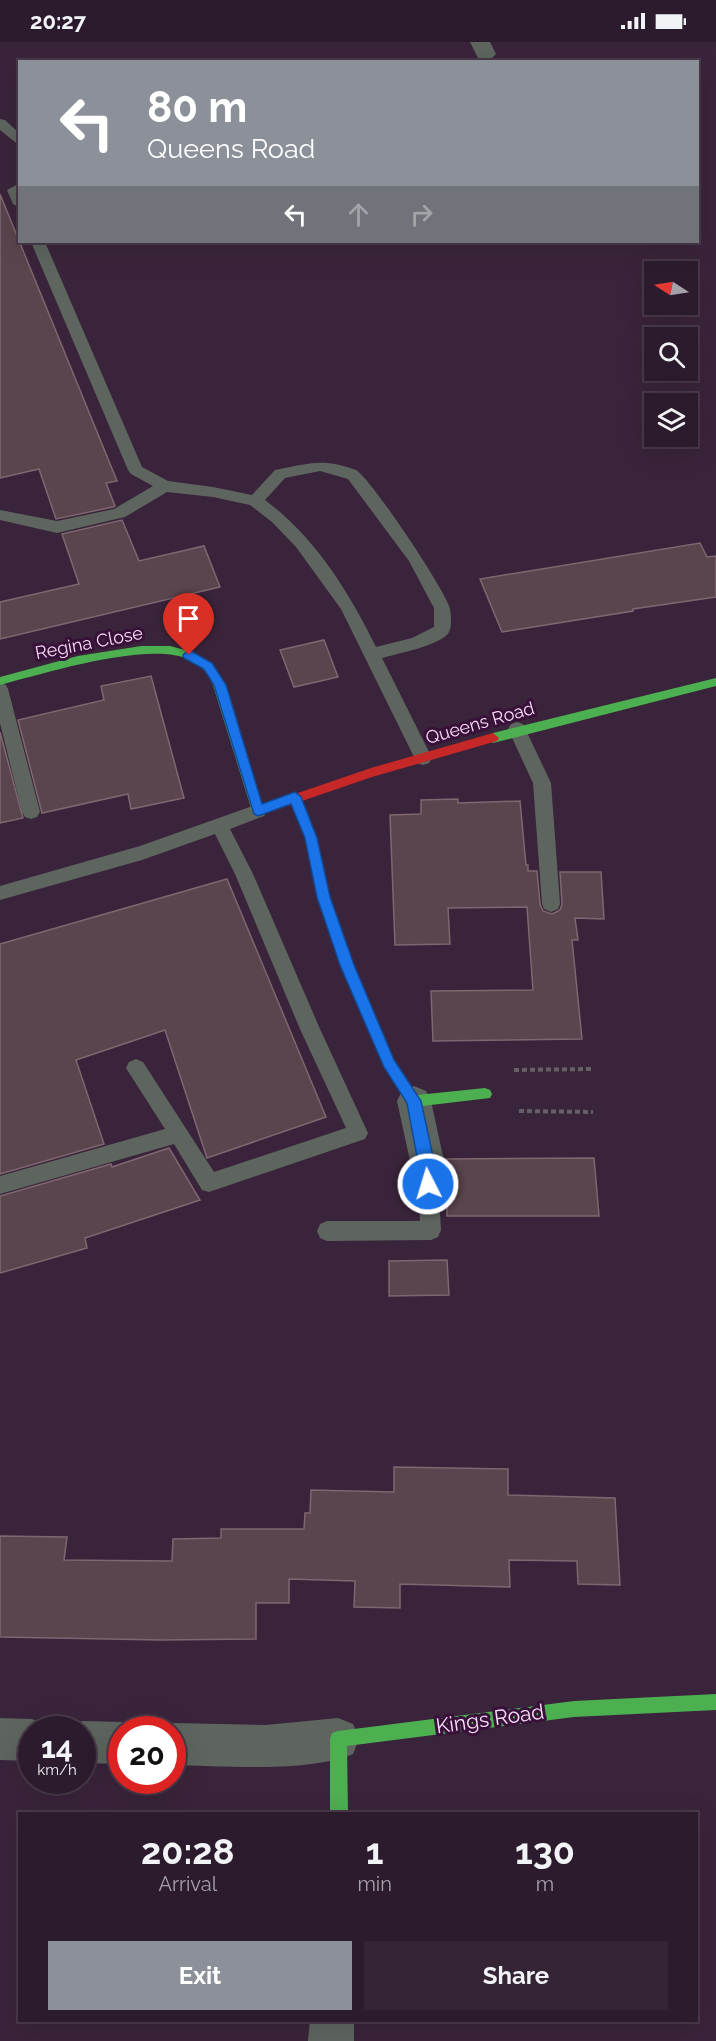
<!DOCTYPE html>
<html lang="en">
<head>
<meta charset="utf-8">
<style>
	:root { --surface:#2c1b2c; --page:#342434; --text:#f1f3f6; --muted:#a6a1a9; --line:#483948; --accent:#8c9099 }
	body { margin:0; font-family:Raleway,sans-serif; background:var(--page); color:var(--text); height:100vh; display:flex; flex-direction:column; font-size:22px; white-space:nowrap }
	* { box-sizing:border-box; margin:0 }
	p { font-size:20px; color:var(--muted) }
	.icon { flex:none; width:33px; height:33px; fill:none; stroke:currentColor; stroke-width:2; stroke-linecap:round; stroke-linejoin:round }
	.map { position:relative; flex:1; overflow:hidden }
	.panel { position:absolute; left:18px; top:1770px; width:680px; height:210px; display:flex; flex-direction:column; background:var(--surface); border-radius:0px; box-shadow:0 6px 24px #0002,0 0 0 2px var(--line) }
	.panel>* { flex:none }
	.top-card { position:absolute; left:18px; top:18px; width:681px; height:183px; border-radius:0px; box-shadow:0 6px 24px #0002,0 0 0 2px var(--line); background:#8c9099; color:#fff; overflow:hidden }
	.needle { width:39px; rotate:282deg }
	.buttons { position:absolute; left:644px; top:219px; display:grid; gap:12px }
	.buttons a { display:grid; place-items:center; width:54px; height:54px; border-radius:0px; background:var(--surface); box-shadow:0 6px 24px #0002,0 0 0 2px var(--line); font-size:30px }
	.speed { position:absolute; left:18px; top:1674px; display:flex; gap:12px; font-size:30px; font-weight:700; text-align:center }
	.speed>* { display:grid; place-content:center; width:78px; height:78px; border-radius:50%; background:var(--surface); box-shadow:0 6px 24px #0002,0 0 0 2px var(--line); line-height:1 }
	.speed small { font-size:15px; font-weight:400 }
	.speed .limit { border:9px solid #d22; background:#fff; color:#111 }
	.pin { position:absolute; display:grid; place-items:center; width:51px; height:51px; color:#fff; margin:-62px -26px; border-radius:50% 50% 50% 0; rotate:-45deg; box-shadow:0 0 6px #0007 }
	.pin .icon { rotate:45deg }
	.me { position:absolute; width:66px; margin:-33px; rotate:355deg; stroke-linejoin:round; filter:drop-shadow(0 0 4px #0008) }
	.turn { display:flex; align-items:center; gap:21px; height:126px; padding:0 30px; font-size:27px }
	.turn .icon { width:78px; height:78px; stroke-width:2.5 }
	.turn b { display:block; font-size:42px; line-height:51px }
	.lanes { display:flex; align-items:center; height:57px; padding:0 30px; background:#0003; justify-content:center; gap:30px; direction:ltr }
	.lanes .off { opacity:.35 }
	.eta { display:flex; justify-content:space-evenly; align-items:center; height:102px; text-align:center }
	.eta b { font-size:36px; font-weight:700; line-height:42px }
	.primary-button { display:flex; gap:12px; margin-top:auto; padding:12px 30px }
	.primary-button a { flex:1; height:69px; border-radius:0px; background:var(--accent); color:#fff; font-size:24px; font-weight:700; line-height:69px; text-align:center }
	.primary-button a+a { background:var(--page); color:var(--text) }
	.status { display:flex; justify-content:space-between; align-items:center; height:42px; padding:0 30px; background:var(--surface); direction:ltr }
	.status svg { height:16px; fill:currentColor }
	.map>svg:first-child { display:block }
</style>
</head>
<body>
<div class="status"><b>20:27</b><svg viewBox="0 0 49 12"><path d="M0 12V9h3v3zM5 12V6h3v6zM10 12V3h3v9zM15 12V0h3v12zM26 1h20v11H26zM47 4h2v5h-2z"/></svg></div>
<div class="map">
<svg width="716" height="1999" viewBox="0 0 716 1999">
	<rect width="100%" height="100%" fill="#3a243b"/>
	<!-- building -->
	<path fill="#5a444d" stroke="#7f6770" stroke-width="1.5" d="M 0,152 L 117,439 L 106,441 L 115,464 L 113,465 L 56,477 L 39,427 L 0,436 Z
		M 122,478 L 139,519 L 204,504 L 220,545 L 0,597 L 0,560 L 79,542 L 62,492 Z
		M 700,501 L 707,515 L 716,514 L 716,555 L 633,567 L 633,569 L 502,590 L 480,537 Z
		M 324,598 L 338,635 L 294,645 L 280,608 Z
		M 151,634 L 184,756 L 131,767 L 128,752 L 42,771 L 18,678 L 104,658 L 101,644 Z
		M 0,690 L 23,776 L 0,781 Z
		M 458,757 L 458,761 L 520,759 L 526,823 L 528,823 L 528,829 L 537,829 L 540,862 L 543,869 L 552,872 L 560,868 L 562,862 L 560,830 L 601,830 L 604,877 L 575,876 L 578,898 L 572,898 L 582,997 L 433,999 L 431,949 L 533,948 L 527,865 L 448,866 L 450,902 L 395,903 L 390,773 L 421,772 L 421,758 Z
		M 227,837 L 326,1075 L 207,1116 L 165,988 L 76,1018 L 104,1102 L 0,1132 L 0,902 Z
		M 169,1106 L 200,1158 L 85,1196 L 87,1206 L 0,1231 L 0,1154 L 111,1122 L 112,1125 Z
		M 594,1116 L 599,1174 L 447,1174 L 446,1117 Z
		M 447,1218 L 449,1253 L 389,1254 L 389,1219 Z
		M 394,1425 L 508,1427 L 508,1453 L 615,1456 L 620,1543 L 578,1542 L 577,1519 L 509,1518 L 510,1545 L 400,1542 L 400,1566 L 354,1565 L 355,1539 L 289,1537 L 289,1561 L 256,1561 L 256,1597 L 161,1598 L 0,1595 L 0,1494 L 67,1495 L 64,1518 L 172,1519 L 173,1497 L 221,1496 L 221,1487 L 304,1487 L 305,1471 L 310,1471 L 311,1448 L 394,1450 Z"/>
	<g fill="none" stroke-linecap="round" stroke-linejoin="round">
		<!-- path -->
		<path stroke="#646065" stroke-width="4" stroke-dasharray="5 3" stroke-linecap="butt" d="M 514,1028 L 591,1027
			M 519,1069 L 593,1070"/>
		<!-- lane -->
		<path fill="#5e655f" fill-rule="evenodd" d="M 0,77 L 5,78 L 20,92 L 20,104 L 0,88 Z
			M 20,141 L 20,166 L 13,162 L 7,148 Z
			M 31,200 L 45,200 L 142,425 L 168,439 L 213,445 L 252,453 L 275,428 L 280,427 C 310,421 325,416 356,428 C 369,434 447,550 450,567 C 451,573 452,585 449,590 C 442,603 396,612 382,616 L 432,716 L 429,721 L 423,723 L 417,721 L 341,567 L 296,505 L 272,480 L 250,463 L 213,455 L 167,450 L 125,475 L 57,491 L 0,478 L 0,468 L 57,479 L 114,467 L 153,444 L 131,432 L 128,428 ZM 320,429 L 348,437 L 409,519 L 434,566 L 434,585 L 412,596 L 376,605 C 349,550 315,495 265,458 L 285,436 Z
			M 0,641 L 6,643 L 8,647 L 40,770 L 37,775 L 31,777 L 25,775 L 22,770 L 0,681 Z
			M 517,680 L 523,682 L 551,741 L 560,862 L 558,867 L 551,870 L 544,867 L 542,862 L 533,741 L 508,687 L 511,682 Z
			M 258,762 L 264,764 L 267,769 L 264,774 L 230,787 L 253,832 L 320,987 L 368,1091 L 365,1097 L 209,1150 L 202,1148 L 174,1102 L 0,1152 L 0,1134 L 165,1087 L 126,1026 L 129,1020 L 136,1017 L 143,1020 L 214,1130 L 346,1086 L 300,987 L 235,832 L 215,792 L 142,818 L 0,858 L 0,844 L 140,804 Z
			M 427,1110 L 434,1113 L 437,1119 L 441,1188 L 438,1195 L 431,1198 L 327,1199 L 320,1196 L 317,1189 L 320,1182 L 327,1179 L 420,1179 L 417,1119 L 420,1113 Z"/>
		<!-- street -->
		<path fill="#5e655f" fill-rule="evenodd" d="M 470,0 L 490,0 L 496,12 L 492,16 L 485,18 L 478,16 Z
			M 414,1044 L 426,1049 L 431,1059 L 444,1119 L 439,1130 L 427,1134 L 415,1130 L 410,1119 L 397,1059 L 402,1049 Z
			M 0,1676 L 32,1677 L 47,1683 L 48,1688 L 32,1688 L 32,1719 L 0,1718 Z
			M 338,1676 L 353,1682 L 359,1697 L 353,1712 C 306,1731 224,1724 172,1723 L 172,1688 L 157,1688 L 172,1681 L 266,1683 Z
			M 82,1679 L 122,1680 L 137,1686 L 122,1688 L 122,1722 L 82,1721 L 82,1688 L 66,1688 Z
			M 310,1978 L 354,1978 L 354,1999 L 308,1999 Z"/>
		<!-- fast -->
		<path fill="#4caf50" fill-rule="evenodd" d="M 141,604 L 170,604 L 193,610 L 214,624 L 230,655 L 264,769 L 262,772 L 254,772 L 252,769 L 212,640 C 208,631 199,622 190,618 C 150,598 43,632 0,643 L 0,635 L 78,614 Z
			M 716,636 L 716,644 L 493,701 L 487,696 L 493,691 Z
			M 295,750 L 301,755 L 317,796 L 329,855 L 354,923 L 394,1018 L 417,1053 L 485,1046 L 490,1048 L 492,1052 L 490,1056 L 414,1065 L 409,1063 L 384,1025 L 340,923 L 317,855 L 305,796 L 289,755 Z
			M 716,1652 L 716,1668 L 574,1675 L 347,1704 L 348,1772 L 330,1772 L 330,1697 L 332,1691 L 338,1689 L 574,1659 Z"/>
		<!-- jam -->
		<path fill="#c62828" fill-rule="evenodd" d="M 493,691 L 499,696 L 497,699 L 372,735 L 258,774 L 252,769 L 254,766 L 371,726 Z"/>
	</g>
	<!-- route -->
	<path fill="#1a73e8" stroke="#114b97" stroke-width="1.5" d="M 189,608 L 212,621 L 226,643 L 262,762 L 295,750 L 301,755 L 317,796 L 330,855 L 354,923 L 394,1018 L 421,1059 L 434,1119 L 435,1142 L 433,1147 L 428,1149 L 423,1147 L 407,1061 L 384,1025 L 340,923 L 317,855 L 305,796 L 291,762 L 258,774 L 254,772 L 214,643 L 204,627 L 184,616 L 183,613 Z"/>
	<g text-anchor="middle" stroke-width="6" stroke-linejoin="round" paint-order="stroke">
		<!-- street labels -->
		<g font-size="18" fill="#f6dcf5" stroke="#381039">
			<text transform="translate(89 601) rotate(-11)" y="6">Regina Close</text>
			<text transform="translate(480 681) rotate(-16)" y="6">Queens Road</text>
		</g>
		<!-- near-street labels -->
		<g font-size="21" fill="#f6dcf5" stroke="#381039">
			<text transform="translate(490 1677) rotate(-8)" y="7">Kings Road</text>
		</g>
	</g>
</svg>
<div class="buttons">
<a><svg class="needle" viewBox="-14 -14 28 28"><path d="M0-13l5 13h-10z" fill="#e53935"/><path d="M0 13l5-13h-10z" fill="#a6a1a9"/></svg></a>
<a><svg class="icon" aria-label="search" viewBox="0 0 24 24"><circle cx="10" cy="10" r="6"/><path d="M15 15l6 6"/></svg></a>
<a><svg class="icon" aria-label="layers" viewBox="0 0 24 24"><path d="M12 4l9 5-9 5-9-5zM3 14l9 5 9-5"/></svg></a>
</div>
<div class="speed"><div>14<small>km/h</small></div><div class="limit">20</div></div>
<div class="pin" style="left:189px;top:613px;background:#d93025"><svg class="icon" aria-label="arrive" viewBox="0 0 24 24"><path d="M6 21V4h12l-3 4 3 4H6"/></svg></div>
<svg class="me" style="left:428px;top:1142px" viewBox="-20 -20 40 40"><circle r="17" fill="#1a73e8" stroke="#fff" stroke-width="3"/><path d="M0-11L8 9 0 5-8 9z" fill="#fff"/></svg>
<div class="top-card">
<div class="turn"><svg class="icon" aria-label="left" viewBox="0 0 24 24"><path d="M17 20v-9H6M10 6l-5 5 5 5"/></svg><div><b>80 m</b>Queens Road</div></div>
<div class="lanes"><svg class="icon" aria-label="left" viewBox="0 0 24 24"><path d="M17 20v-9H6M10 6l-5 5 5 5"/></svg><svg class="icon off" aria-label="ahead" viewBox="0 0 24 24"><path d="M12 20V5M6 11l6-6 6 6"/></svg><svg class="icon off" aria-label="right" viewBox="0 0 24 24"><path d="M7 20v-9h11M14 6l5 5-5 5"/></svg></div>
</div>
<section class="panel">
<div class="eta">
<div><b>20:28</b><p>Arrival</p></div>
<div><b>1</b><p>min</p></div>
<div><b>130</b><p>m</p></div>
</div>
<div class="primary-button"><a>Exit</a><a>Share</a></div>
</section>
</div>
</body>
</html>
